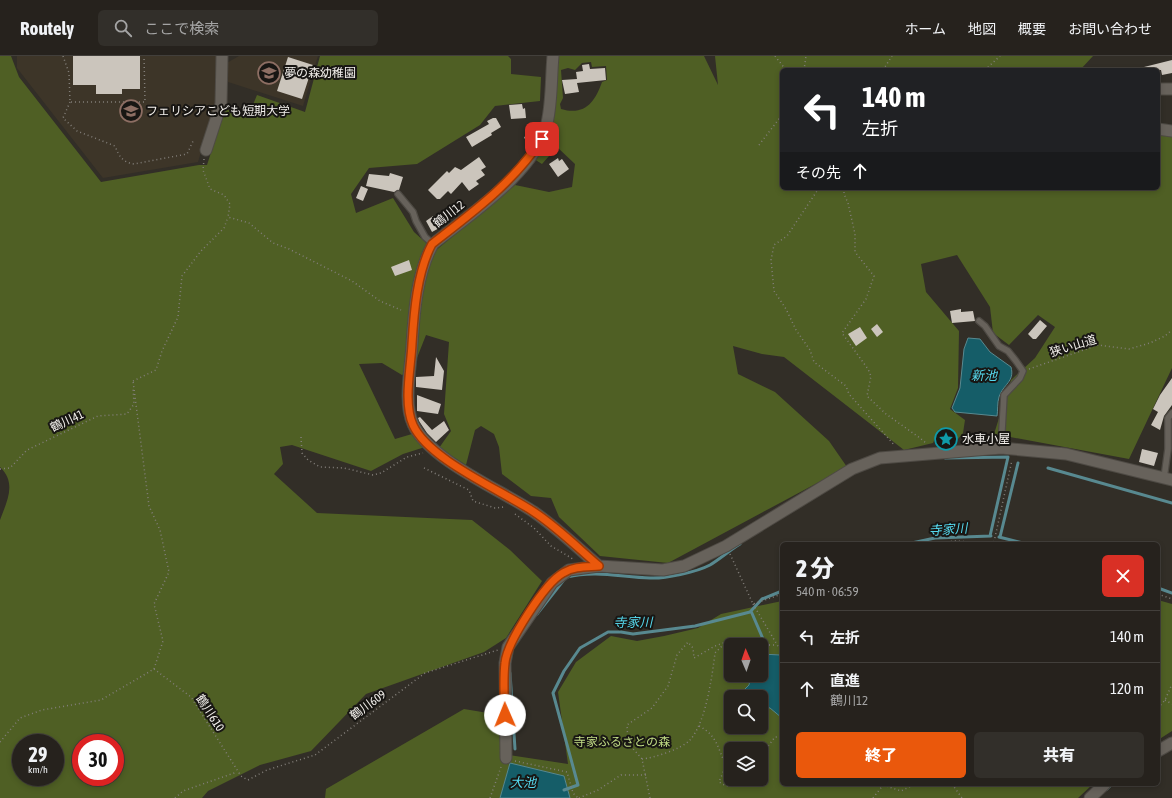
<!DOCTYPE html>
<html lang="ja">
<head>
<meta charset="utf-8">
<style>
	:root { --surface:#26221d; --page:#322f2a; --text:#f1f3f6; --muted:#a4a4a4; --line:#423f3b; --accent:#ea580c }
	body { margin:0; font-family:"Asap Condensed","Noto Sans JP",sans-serif; background:var(--page); color:var(--text); height:100vh; display:flex; flex-direction:column; font-size:15px; white-space:nowrap }
	* { box-sizing:border-box; margin:0 }
	p { font-size:13px; color:var(--muted) }
	.icon { flex:none; width:22px; height:22px; fill:none; stroke:currentColor; stroke-width:2; stroke-linecap:round; stroke-linejoin:round }
	.map { position:relative; flex:1; overflow:hidden }
	.sheet { position:absolute; left:780px; top:486px; width:380px; height:244px; display:flex; flex-direction:column; background:var(--surface); border-radius:6px; box-shadow:0 2px 6px #0003,0 0 0 1px var(--line) }
	.sheet>* { flex:none }
	.top-card { position:absolute; left:780px; top:12px; width:380px; height:122px; border-radius:6px; box-shadow:0 2px 6px #0003,0 0 0 1px var(--line); background:#202124; color:#fff; overflow:hidden }
	.needle { width:26px; rotate:358deg }
	.controls { position:absolute; left:724px; top:582px; display:grid; gap:8px }
	.controls a { display:grid; place-items:center; width:44px; height:44px; border-radius:6px; background:var(--surface); box-shadow:0 2px 6px #0003,0 0 0 1px var(--line); font-size:20px }
	.speed { position:absolute; left:12px; top:678px; display:flex; gap:8px; font-size:20px; font-weight:700; text-align:center }
	.speed>* { display:grid; place-content:center; width:52px; height:52px; border-radius:50%; background:var(--surface); box-shadow:0 2px 6px #0003,0 0 0 1px var(--line); line-height:1 }
	.speed small { font-size:10px; font-weight:400 }
	.speed .limit { border:6px solid #d22; background:#fff; color:#111 }
	.pin { position:absolute; display:grid; place-items:center; width:34px; height:34px; color:#fff; margin:-17px; border-radius:8px; box-shadow:0 2px 6px #0006 }
	.me { position:absolute; width:44px; margin:-22px; rotate:359deg; stroke-linejoin:round; filter:drop-shadow(0 0 3px #0008) }
	.turn { display:flex; align-items:center; gap:14px; height:84px; padding:0 16px; font-size:18px }
	.turn .icon { width:52px; height:52px; stroke-width:2.5 }
	.turn b { display:block; font-size:28px; line-height:34px }
	.then { display:flex; align-items:center; height:38px; padding:0 16px; background:#0003; gap:8px; font-size:15px }
	.round { display:grid; place-items:center; flex:none; width:42px; height:42px; border-radius:6px; background:var(--page) }
	.headline { display:flex; align-items:center; justify-content:space-between; height:68px; padding:0 16px }
	h1 { font-size:24px; font-weight:800; line-height:30px }
	.action { display:flex; gap:8px; margin-top:auto; padding:8px 16px }
	.action a { flex:1; height:46px; border-radius:6px; background:var(--accent); color:#fff; font-size:16px; font-weight:800; line-height:46px; text-align:center }
	.action a+a { background:var(--page); color:var(--text) }
	ul { padding:0; list-style:none }
	li { display:flex; align-items:center; gap:12px; height:52px; padding:0 16px; border-top:1px solid var(--line) }
	li div { flex:1 }
	li b { display:block; font-size:15px }
	li em { font-style:normal }
	header { display:flex; align-items:center; gap:24px; box-sizing:border-box; height:56px; padding:0 20px; background:var(--surface); border-bottom:1px solid var(--line) }
	header strong { font-size:19px }
	nav { display:flex; gap:22px; margin-inline-start:auto; font-size:14px }
	.search { width:280px; height:36px; background:var(--page); display:flex; align-items:center; gap:10px; box-sizing:border-box; padding:0 14px; border-radius:6px; color:var(--muted); font-size:15px }
	.map>svg:first-child { display:block }
</style>
</head>
<body>
<header>
<strong>Routely</strong>
<div class="search"><svg class="icon" aria-label="search" viewBox="0 0 24 24"><circle cx="10" cy="10" r="6"/><path d="M15 15l6 6"/></svg>ここで検索</div>
<nav><a>ホーム</a><a>地図</a><a>概要</a><a>お問い合わせ</a></nav>
</header>
<div class="map">
<svg width="1172" height="742" viewBox="0 0 1172 742">
	<rect width="100%" height="100%" fill="#322e27"/>
	<!-- built -->
	<path fill="#3d3528" d="M 17,0 L 217,0 L 216,45 L 198,106 L 103,122 L 17,12 Z
		M 239,0 L 318,0 L 303,50 L 225,25 L 225,8 Z"/>
	<!-- green -->
	<path fill="#4f5f24" fill-rule="evenodd" d="M 0,0 L 11,0 L 19,21 L 101,126 L 199,109 L 207,109 L 225,53 L 249,58 L 257,39 L 305,56 L 320,0 L 508,0 L 511,3 L 511,18 L 541,21 L 540,45 L 495,50 L 480,69 L 417,108 L 369,112 L 351,138 L 356,157 L 393,142 L 414,176 L 435,195 L 515,129 L 549,136 L 572,131 L 575,108 L 557,91 L 542,108 L 534,103 L 559,0 L 704,0 L 718,29 L 715,0 L 1093,0 L 1080,14 L 782,14 L 782,132 L 1158,132 L 1158,78 L 1172,78 L 1172,312 L 1129,403 L 994,378 L 1011,324 L 1035,302 L 1055,271 L 1038,259 L 1009,289 L 993,277 L 990,251 L 957,199 L 921,208 L 926,236 L 959,275 L 958,332 L 950,353 L 965,364 L 963,377 L 958,383 L 950,374 L 939,373 L 933,387 L 904,394 L 784,301 L 762,298 L 733,290 L 738,318 L 775,336 L 829,385 L 847,411 L 668,507 L 600,500 L 559,461 L 551,442 L 531,440 L 502,418 L 499,391 L 494,378 L 481,370 L 475,374 L 466,409 L 439,392 L 451,375 L 444,358 L 449,286 L 426,279 L 413,312 L 402,319 L 382,307 L 359,308 L 395,383 L 412,378 L 425,391 L 403,398 L 371,415 L 292,389 L 280,391 L 283,408 L 274,418 L 317,457 L 472,464 L 510,494 L 542,525 L 506,582 L 484,596 L 366,638 L 311,695 L 260,709 L 208,735 L 202,742 L 0,742 L 0,464 C 7,445 17,427 0,411 ZM 591,6 L 592,11 L 606,10 L 607,24 L 602,26 C 595,46 585,60 561,53 L 560,48 L 563,42 L 561,14 L 568,12 L 575,14 L 582,7 ZM 21,687 L 55,687 L 55,721 L 21,721 ZM 81,687 L 115,687 L 115,721 L 81,721 Z
		M 1158,544 L 1172,548 L 1172,675 L 1158,684 Z
		M 782,545 L 782,608 L 780,599 L 761,598 L 761,589 L 731,589 L 731,619 L 751,619 L 749,629 L 741,637 L 741,641 L 731,641 L 731,671 L 742,671 L 745,676 L 751,676 L 753,671 L 761,671 L 761,657 L 765,651 L 770,651 L 782,662 L 782,728 L 1093,728 L 1078,742 L 570,742 L 564,720 L 510,707 L 500,742 L 325,742 L 326,733 L 464,653 L 494,658 L 509,699 L 568,708 L 558,636 L 576,606 L 611,580 L 637,585 L 664,580 L 698,572 L 721,558 ZM 731,693 L 761,693 L 761,723 L 731,723 Z"/>
	<!-- water -->
	<path fill="#155d68" stroke="#588990" d="M 968,282 L 980,283 L 990,296 L 1011,311 C 1015,326 1003,328 999,341 C 997,347 998,355 997,360 L 955,356 L 952,352 L 960,332 L 964,293 Z
		M 761,598 L 780,599 L 782,608 L 782,662 L 770,652 L 765,651 L 761,657 L 761,641 L 741,641 L 741,637 L 749,629 L 751,619 L 761,619 Z
		M 510,707 L 564,720 L 570,742 L 500,742 Z"/>
	<g fill="none" stroke-linecap="round" stroke-linejoin="round">
		<!-- stream -->
		<path stroke="#588990" stroke-width="3" d="M 945,402 L 1008,401 L 990,480
			M 1048,412 L 1172,447
			M 999,481 L 1027,488
			M 1000,481 L 1018,407
			M 907,488 L 935,482 L 991,480
			M 567,521 C 595,514 621,521 650,522 C 664,523 697,516 710,509 C 720,503 730,494 740,488
			M 1158,532 L 1172,537
			M 751,555 L 763,583
			M 537,558 L 563,525
			M 510,617 L 515,693
			M 1107,733 L 1112,728
			M 564,734 L 578,729 L 553,637 L 564,615 L 580,592 L 608,576 L 621,576 L 633,578 L 695,570 L 750,556 L 762,543 L 782,535"/>
	</g>
	<!-- building -->
	<path fill="#cbc5bc" d="M 73,0 L 140,0 L 140,33 L 122,33 L 122,38 L 96,38 L 96,29 L 73,29 Z
		M 288,1 L 313,9 L 302,43 L 277,35 Z
		M 1172,4 L 1172,17 L 1162,19 L 1161,14 L 1144,14 L 1144,11 Z
		M 589,8 L 590,13 L 605,12 L 606,24 L 577,27 L 579,36 L 565,38 L 562,24 L 577,23 L 576,16 L 583,15 L 582,9 Z
		M 522,48 L 523,53 L 525,52 L 526,62 L 511,63 L 509,49 Z
		M 493,62 L 496,62 L 501,71 L 491,77 L 492,79 L 472,91 L 466,81 L 489,68 L 487,65 Z
		M 529,73 L 535,78 L 530,86 L 524,82 Z
		M 479,101 L 486,111 L 481,114 L 485,119 L 476,125 L 479,128 L 469,135 L 462,126 L 451,138 L 448,135 L 440,143 L 437,143 L 428,134 L 447,115 L 449,117 L 455,111 L 461,114 Z
		M 558,102 L 559,105 L 562,103 L 569,113 L 558,121 L 549,108 Z
		M 390,117 L 403,121 L 399,134 L 394,136 L 366,130 L 369,118 L 389,120 Z
		M 361,130 L 368,133 L 363,145 L 356,142 Z
		M 433,160 L 441,171 L 432,176 L 426,165 Z
		M 409,204 L 412,214 L 395,220 L 391,211 Z
		M 961,253 L 961,256 L 973,255 L 975,265 L 952,267 L 950,255 Z
		M 1040,264 L 1047,270 L 1036,283 L 1033,283 L 1028,278 Z
		M 877,268 L 883,276 L 877,281 L 871,273 Z
		M 860,271 L 867,282 L 856,290 L 848,278 Z
		M 436,301 L 444,315 L 442,334 L 416,331 L 416,321 L 434,320 Z
		M 1172,322 L 1172,349 L 1164,360 L 1160,374 L 1151,369 L 1158,356 L 1153,353 L 1160,339 Z
		M 417,339 L 441,348 L 438,358 L 417,355 Z
		M 420,361 L 432,374 L 444,365 L 449,374 L 436,386 L 427,377 L 419,365 L 418,362 Z
		M 1142,393 L 1158,397 L 1154,410 L 1139,406 Z"/>
	<g fill="none" stroke-linecap="round" stroke-linejoin="round">
		<!-- lane casing -->
		<g stroke="#4e4a44" stroke-width="8">
			<path id="lane" d="M 398,138 L 413,156 L 416,165 L 425,181 L 433,188
				M 979,265 L 985,270 L 999,290 L 1008,295 L 1016,305 L 1023,315 L 1020,322 L 1004,339 L 1001,392
				M 1164,422 L 1168,393 L 1168,362 L 1172,357"/>
		</g>
		<!-- street casing -->
		<g stroke="#4e4a44" stroke-width="13">
			<path id="street" d="M 553,0 C 551,22 552,46 547,67 C 537,115 469,159 433,188 C 417,216 414,256 412,288 C 411,311 403,347 413,368 C 429,404 501,434 534,456 C 557,472 578,492 599,510
				M 1158,33 L 1172,33
				M 1158,73 L 1172,75
				M 206,94 L 221,48 L 222,0
				M 1158,695 L 1172,687
				M 506,702 L 505,607 L 508,591 L 552,527 L 569,514 L 599,510 L 663,514 L 684,510 L 726,490 L 852,413 L 880,402 L 1001,392 L 1066,398 L 1172,424
				M 1090,742 L 1105,728"/>
		</g>
		<!-- path -->
		<path stroke="#837f7a" stroke-width="1.5" stroke-dasharray="1 3" stroke-linecap="butt" d="M 63,0 L 69,17 L 70,46 L 145,46 L 144,0
			M 775,0 L 786,14
			M 804,14 L 806,0
			M 883,14 L 892,0
			M 985,14 L 1000,0
			M 70,46 L 63,62 L 77,75 L 115,90 C 119,100 122,106 134,108 L 187,98 L 194,83
			M 759,89 L 782,59
			M 204,103 L 203,114 L 210,133 L 224,139 L 230,148 L 228,161 L 249,167 L 273,187 L 289,193 L 352,225 L 380,245 L 401,254
			M 819,132 L 787,180 L 774,189 L 771,204 L 774,235 L 786,253 L 796,274 L 810,294 L 814,306 L 846,330 L 849,338 L 895,390
			M 844,132 L 844,138 L 848,147 L 855,178 L 855,196 L 874,220 L 866,243 L 842,277 L 868,313 L 871,320 L 867,340 L 886,358 L 920,382 L 927,388
			M 1029,313 L 1098,289 L 1129,293 L 1150,287 L 1165,280 L 1172,274
			M 133,325 L 156,314 L 162,295 L 178,261 L 182,220 L 201,195 L 224,172 L 228,161
			M 301,381 L 302,397 L 308,404 L 320,411 L 344,412 L 373,419 L 381,417 L 407,401 L 423,397
			M 424,412 L 469,434 L 473,445 L 495,452 L 504,451
			M 0,413 L 10,412 L 27,394 L 98,360 L 127,358 L 134,348 L 133,331
			M 515,458 L 534,472 L 551,490 L 573,503
			M 994,486 L 1012,404
			M 923,488 L 955,485 L 1011,488
			M 730,498 L 753,548 L 782,538
			M 1158,538 L 1172,543
			M 753,548 L 782,597
			M 757,589 L 775,589
			M 154,613 L 191,641 L 241,720 L 248,724 L 267,714 L 315,699 L 425,617 L 498,594
			M 1165,644 L 1172,648
			M 1158,652 L 1165,644 L 1172,628
			M 699,670 C 718,680 717,692 726,709 L 719,726 L 726,730 L 748,729 L 754,723
			M 0,686 L 20,662 L 42,654 L 101,644 L 154,613 L 163,585 L 154,548 L 169,516 L 160,474 L 149,450 L 133,325
			M 642,703 C 653,702 682,693 690,684 C 706,666 712,621 715,597 L 723,589
			M 515,705 L 567,716 L 573,737 L 578,742
			M 761,712 L 765,706 L 766,693 L 775,681 L 782,681
			M 952,728 L 962,742
			M 883,729 L 901,735 L 915,728
			M 175,742 L 183,735 L 237,716
			M 490,742 L 501,711
			M 579,742 L 598,734 L 621,719 L 646,719
			M 650,742 L 642,703 L 628,687 L 627,669 L 652,652 L 668,630 L 677,599 L 688,586 L 693,592 L 694,602 L 715,590 L 732,584 L 736,589
			M 873,742 L 884,728"/>
		<!-- lane -->
		<use href="#lane" stroke="#67625b" stroke-width="5.5"/>
		<!-- street -->
		<use href="#street" stroke="#67625b" stroke-width="11"/>
	</g>
	<g fill="none" stroke-linecap="round" stroke-linejoin="round">
		<!-- route casing -->
		<g stroke="#983908" stroke-width="10">
			<path id="route" d="M 505,659 C 504,642 503,624 505,607 C 507,586 545,527 563,517 C 574,510 587,511 599,510 C 578,492 557,471 534,456 C 501,434 429,404 413,369 C 403,347 411,311 412,288 C 414,256 417,216 432,188 C 473,156 513,127 542,83"/>
		</g>
		<!-- route -->
		<use href="#route" stroke="#ea580c" stroke-width="7"/>
	</g>
	<!-- icons -->
	<defs>
		<g id="school-ring" transform="scale(1.15)"><circle r="9.5" fill="#181613" stroke="#8d6e63" stroke-width="1.5"/><path d="M0-5L7-2L0 1L-7-2ZM-4 1L0 2.5L4 1V4Q0 6-4 4Z" fill="#8d6e63"/></g>
		<g id="university-ring" transform="scale(1.15)"><circle r="9.5" fill="#181613" stroke="#8d6e63" stroke-width="1.5"/><path d="M0-5L7-2L0 1L-7-2ZM-4 1L0 2.5L4 1V4Q0 6-4 4Z" fill="#8d6e63"/></g>
		<g id="sight-ring" transform="scale(1.15)"><circle r="9.5" fill="#181613" stroke="#0f9aa8" stroke-width="1.5"/><path d="M0-6L1.8-2.2L6-1.7L2.9 1.2L3.7 5.4L0 3.3L-3.7 5.4L-2.9 1.2L-6-1.7L-1.8-2.2Z" fill="#0f9aa8"/></g>
	</defs>
	<g fill-rule="evenodd">
		<use href="#school-ring" x="269" y="17"/>
		<use href="#university-ring" x="131" y="55"/>
		<use href="#sight-ring" x="946" y="383"/>
	</g>
	<g text-anchor="middle" stroke-width="4" stroke-linejoin="round" paint-order="stroke">
		<!-- poi labels -->
		<g font-size="12" fill="#f3f0ec" stroke="#181613" text-anchor="start">
			<text x="284" y="21">夢の森幼稚園</text>
			<text x="146" y="59">フェリシアこども短期大学</text>
			<text x="962" y="387">水車小屋</text>
		</g>
		<!-- street labels -->
		<g font-size="12" fill="#f3f0ec" stroke="#181613">
			<text transform="translate(449 158) rotate(-38)" y="4">鶴川12</text>
			<text transform="translate(1073 290) rotate(-17)" y="4">狭い山道</text>
			<text transform="translate(67 365) rotate(-25)" y="4">鶴川41</text>
			<text transform="translate(368 649) rotate(-36)" y="4">鶴川609</text>
			<text transform="translate(210 657) rotate(57)" y="4">鶴川610</text>
		</g>
		<!-- park labels -->
		<g font-size="12" fill="#c1dc85" stroke="#181613">
			<text x="622" y="690">寺家ふるさとの森</text>
		</g>
		<!-- water labels -->
		<g font-size="13" font-style="italic" fill="#55d8ed" stroke="#181613">
			<text x="984" y="324">新池</text>
			<text transform="translate(948 473) rotate(-4)" y="5">寺家川</text>
			<text transform="translate(633 566) rotate(-1)" y="5">寺家川</text>
			<text x="523" y="731">大池</text>
		</g>
	</g>
</svg>
<div class="controls">
<a><svg class="needle" viewBox="-14 -14 28 28"><path d="M0-13l5 13h-10z" fill="#e53935"/><path d="M0 13l5-13h-10z" fill="#a4a4a4"/></svg></a>
<a><svg class="icon" aria-label="search" viewBox="0 0 24 24"><circle cx="10" cy="10" r="6"/><path d="M15 15l6 6"/></svg></a>
<a><svg class="icon" aria-label="layers" viewBox="0 0 24 24"><path d="M12 4l9 5-9 5-9-5zM3 14l9 5 9-5"/></svg></a>
</div>
<div class="speed"><div>29<small>km/h</small></div><div class="limit">30</div></div>
<div class="pin" style="left:542px;top:83px;background:#d93025"><svg class="icon" aria-label="arrive" viewBox="0 0 24 24"><path d="M6 21V4h12l-3 4 3 4H6"/></svg></div>
<svg class="me" style="left:505px;top:659px" viewBox="-20 -20 40 40"><circle r="19" fill="#fff"/><path d="M0-13L10 11 0 6-10 11z" fill="#ea580c"/></svg>
<div class="top-card">
<div class="turn"><svg class="icon" aria-label="left" viewBox="0 0 24 24"><path d="M17 20v-9H6M10 6l-5 5 5 5"/></svg><div><b>140 m</b>左折</div></div>
<div class="then">その先<svg class="icon" aria-label="ahead" viewBox="0 0 24 24"><path d="M12 20V5M6 11l6-6 6 6"/></svg></div>
</div>
<section class="sheet">
<div class="headline"><div><h1>2 分</h1><p>540 m · 06:59</p></div><a class="round" style="background:#d93025;color:#fff"><svg class="icon" aria-label="close" viewBox="0 0 24 24"><path d="M6 6l12 12M18 6L6 18"/></svg></a></div>
<ul>
<li><svg class="icon" aria-label="left" viewBox="0 0 24 24"><path d="M17 20v-9H6M10 6l-5 5 5 5"/></svg><div><b>左折</b></div><em>140 m</em></li>
<li><svg class="icon" aria-label="ahead" viewBox="0 0 24 24"><path d="M12 20V5M6 11l6-6 6 6"/></svg><div><b>直進</b><p>鶴川12</p></div><em>120 m</em></li>
</ul>
<div class="action"><a>終了</a><a>共有</a></div>
</section>
</div>
</body>
</html>
